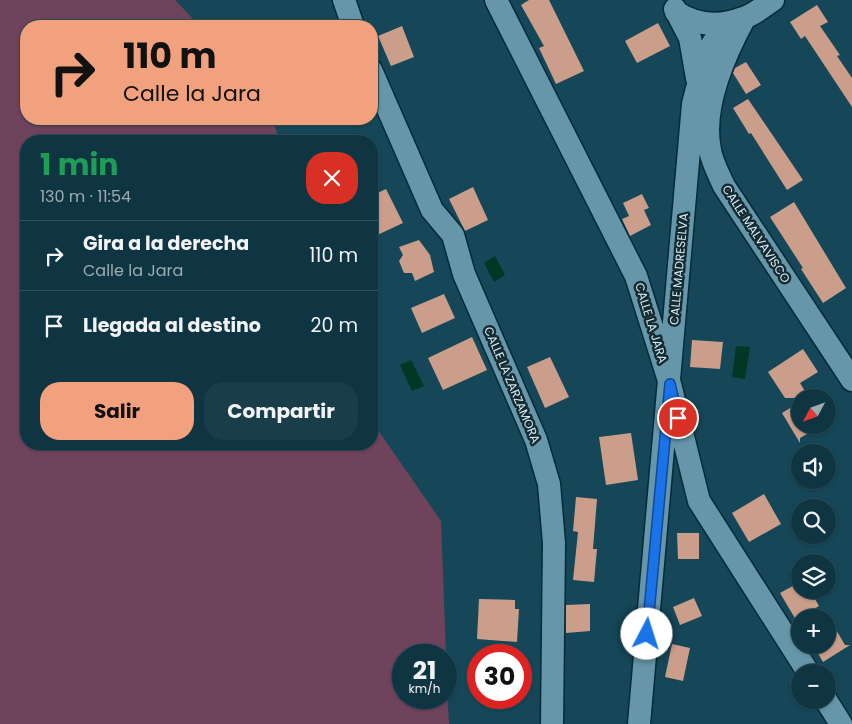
<!DOCTYPE html>
<html lang="es">
<head>
<meta charset="utf-8">
<style>
	:root { --surface:#103542; --page:#193d49; --text:#f1f3f6; --muted:#9cabb2; --line:#30505b; --accent:#f1a17d }
	body { margin:0; font-family:Poppins,sans-serif; background:var(--page); color:var(--text); height:100vh; display:flex; flex-direction:column; font-size:19px; white-space:nowrap }
	* { box-sizing:border-box; margin:0 }
	p { font-size:16px; color:var(--muted) }
	.icon { flex:none; width:28px; height:28px; fill:none; stroke:currentColor; stroke-width:2; stroke-linecap:round; stroke-linejoin:round }
	.map { position:relative; flex:1; overflow:hidden }
	.side { position:absolute; left:20px; top:135px; width:358px; height:315px; display:flex; flex-direction:column; background:var(--surface); border-radius:20px; box-shadow:0 1px 4px #0004,0 0 0 1px var(--line) }
	.side>* { flex:none }
	.banner { position:absolute; left:20px; top:20px; width:358px; height:105px; border-radius:20px; box-shadow:0 1px 4px #0004,0 0 0 1px var(--line); background:#f1a17d; color:#111; overflow:hidden }
	.needle { width:32px; rotate:229deg }
	.controls { position:absolute; left:791px; top:389px; display:grid; gap:10px }
	.controls a { display:grid; place-items:center; width:45px; height:45px; border-radius:50%; background:var(--surface); box-shadow:0 1px 4px #0004,0 0 0 1px var(--line); font-size:25px }
	.speed { position:absolute; left:392px; top:644px; display:flex; gap:10px; font-size:25px; font-weight:700; text-align:center }
	.speed>* { display:grid; place-content:center; width:65px; height:65px; border-radius:50%; background:var(--surface); box-shadow:0 1px 4px #0004,0 0 0 1px var(--line); line-height:1 }
	.speed small { font-size:12px; font-weight:400 }
	.speed .limit { border:8px solid #d22; background:#fff; color:#111 }
	.pin { position:absolute; display:grid; place-items:center; width:42px; height:42px; color:#fff; margin:-21px; border:2px solid #fff; border-radius:50%; box-shadow:0 1px 5px #0007 }
	.me { position:absolute; width:55px; margin:-28px; rotate:5deg; stroke-linejoin:round; filter:drop-shadow(0 0 4px #0008) }
	.turn { display:flex; align-items:center; gap:18px; height:105px; padding:0 20px; font-size:22px }
	.turn .icon { width:65px; height:65px; stroke-width:2.5 }
	.turn b { display:block; font-size:35px; line-height:42px }
	.round { display:grid; place-items:center; flex:none; width:52px; height:52px; border-radius:20px; background:var(--page) }
	.overview { display:flex; align-items:center; justify-content:space-between; height:85px; padding:0 20px }
	h1 { font-size:30px; font-weight:700; line-height:38px; color:#1e9e55 }
	.cta { display:flex; gap:10px; margin-top:auto; padding:10px 20px }
	.cta a { flex:1; height:58px; border-radius:20px; background:var(--accent); color:#111; font-size:20px; font-weight:700; line-height:58px; text-align:center }
	.cta a+a { background:var(--page); color:var(--text) }
	ul { padding:0; list-style:none }
	li { display:flex; align-items:center; gap:15px; height:70px; padding:0 20px; border-top:1px solid var(--line) }
	li div { flex:1 }
	li b { display:block; font-size:19px }
	li em { font-style:normal }
	.map>svg:first-child { display:block }
</style>
</head>
<body>
<div class="map">
<svg width="852" height="724" viewBox="0 0 852 724">
	<rect width="100%" height="100%" fill="#154758"/>
	<!-- green -->
	<path fill="#70435d" d="M 0,0 L 175,0 L 200,26 L 26,26 L 26,119 L 273,119 L 279,141 L 26,141 L 26,444 L 371,444 L 371,420 L 441,521 L 446,655 L 404,655 L 404,698 L 446,698 L 446,669 L 449,724 L 0,724 Z"/>
	<!-- water -->
	<path fill="#023625" d="M 495,256 L 505,275 L 494,282 L 484,263 Z
		M 736,346 L 750,347 L 745,379 L 732,377 Z
		M 411,360 L 424,386 L 412,391 L 400,365 Z"/>
	<!-- building -->
	<path fill="#ca9e8b" d="M 529,0 L 549,0 L 584,71 L 556,84 L 539,48 L 544,46 L 521,5 Z
		M 817,5 L 828,22 L 820,26 L 840,55 L 837,56 L 852,78 L 852,107 L 805,36 L 801,39 L 790,22 Z
		M 658,23 L 670,46 L 637,63 L 625,41 Z
		M 402,26 L 414,57 L 391,66 L 378,36 Z
		M 746,62 L 761,85 L 746,94 L 733,73 L 735,68 Z
		M 748,99 L 803,180 L 787,190 L 751,133 L 749,134 L 733,108 Z
		M 473,187 L 488,220 L 465,231 L 449,199 Z
		M 386,189 L 403,223 L 371,238 L 371,196 Z
		M 642,194 L 649,208 L 644,210 L 651,225 L 630,236 L 622,219 L 629,216 L 623,203 Z
		M 794,202 L 846,288 L 823,303 L 801,269 L 803,268 L 770,217 Z
		M 419,240 L 430,255 L 434,272 L 415,281 L 412,273 L 404,273 L 399,261 L 403,255 L 399,247 Z
		M 444,294 L 455,318 L 422,333 L 411,308 Z
		M 472,337 L 487,370 L 443,390 L 428,358 Z
		M 692,340 L 723,342 L 720,369 L 690,367 Z
		M 803,349 L 818,372 L 800,383 L 809,398 L 785,398 L 768,372 Z
		M 550,357 L 569,397 L 545,408 L 527,367 Z
		M 800,402 L 800,425 L 823,425 L 800,438 L 800,443 L 782,413 Z
		M 631,433 L 638,480 L 606,485 L 599,437 Z
		M 764,494 L 781,524 L 749,542 L 732,513 Z
		M 576,497 L 597,499 L 593,549 L 597,549 L 594,582 L 573,580 L 578,532 L 573,531 Z
		M 677,533 L 699,533 L 699,559 L 678,559 Z
		M 800,582 L 800,590 L 810,590 L 819,606 L 796,620 L 780,593 Z
		M 694,598 L 702,616 L 680,625 L 673,607 Z
		M 479,599 L 515,600 L 515,609 L 519,609 L 517,642 L 477,639 Z
		M 590,604 L 590,631 L 566,633 L 566,605 Z
		M 828,616 L 845,645 L 850,645 L 823,662 L 813,645 L 828,645 Z
		M 672,644 L 690,648 L 683,681 L 665,677 Z"/>
	<g fill="none" stroke-linecap="round" stroke-linejoin="round">
		<!-- minor casing -->
		<g stroke="#052b38" stroke-width="25">
			<path id="minor" d="M 344,0 L 353,26
				M 496,0 L 636,276 L 670,384 L 699,501 L 808,672
				M 675,9 L 690,38 L 697,78
				M 676,12 C 697,26 719,27 743,18 C 754,15 764,6 773,0
				M 744,19 C 724,56 701,107 710,150 C 712,162 719,175 724,186 L 852,380
				M 371,70 L 432,210 L 453,235 L 464,274 L 536,440 L 549,484 L 554,543 L 552,724
				M 826,700 L 841,724
				M 639,724 L 693,104 L 706,54 L 718,35 L 744,18"/>
		</g>
		<!-- minor -->
		<use href="#minor" stroke="#6696a9" stroke-width="22"/>
	</g>
	<g fill="none" stroke-linecap="round" stroke-linejoin="round">
		<!-- route casing -->
		<g stroke="#114b97" stroke-width="12">
			<path id="route" d="M 647,634 L 670,384 L 678,418"/>
		</g>
		<!-- route -->
		<use href="#route" stroke="#1a73e8" stroke-width="9"/>
	</g>
	<g text-anchor="middle" stroke-width="5" stroke-linejoin="round" paint-order="stroke">
		<!-- street labels -->
		<g font-size="12" fill="#d6eff9" stroke="#162a32">
			<text transform="translate(756 234) rotate(57)" y="4">CALLE MALVAVISCO</text>
			<text transform="translate(679 269) rotate(-85)" y="4">CALLE MADRESELVA</text>
			<text transform="translate(651 323) rotate(73)" y="4">CALLE LA JARA</text>
			<text transform="translate(512 385) rotate(67)" y="4">CALLE LA ZARZAMORA</text>
		</g>
	</g>
</svg>
<div class="controls">
<a><svg class="needle" viewBox="-14 -14 28 28"><path d="M0-13l5 13h-10z" fill="#e53935"/><path d="M0 13l5-13h-10z" fill="#9cabb2"/></svg></a>
<a><svg class="icon" aria-label="sound" viewBox="0 0 24 24"><path d="M4 9h4l5-4v14l-5-4H4zM17 9q2 3 0 6"/></svg></a>
<a><svg class="icon" aria-label="search" viewBox="0 0 24 24"><circle cx="10" cy="10" r="6"/><path d="M15 15l6 6"/></svg></a>
<a><svg class="icon" aria-label="layers" viewBox="0 0 24 24"><path d="M12 4l9 5-9 5-9-5zM3 14l9 5 9-5"/></svg></a>
<a>+</a>
<a>−</a>
</div>
<div class="speed"><div>21<small>km/h</small></div><div class="limit">30</div></div>
<div class="pin" style="left:678px;top:418px;background:#d93025"><svg class="icon" aria-label="arrive" viewBox="0 0 24 24"><path d="M6 21V4h12l-3 4 3 4H6"/></svg></div>
<svg class="me" style="left:647px;top:634px" viewBox="-20 -20 40 40"><circle r="19" fill="#fff"/><path d="M0-13L10 11 0 6-10 11z" fill="#1a73e8"/></svg>
<div class="banner">
<div class="turn"><svg class="icon" aria-label="right" viewBox="0 0 24 24"><path d="M7 20v-9h11M14 6l5 5-5 5"/></svg><div><b>110 m</b>Calle la Jara</div></div>
</div>
<section class="side">
<div class="overview"><div><h1>1 min</h1><p>130 m · 11:54</p></div><a class="round" style="background:#d93025;color:#fff"><svg class="icon" aria-label="close" viewBox="0 0 24 24"><path d="M6 6l12 12M18 6L6 18"/></svg></a></div>
<ul>
<li><svg class="icon" aria-label="right" viewBox="0 0 24 24"><path d="M7 20v-9h11M14 6l5 5-5 5"/></svg><div><b>Gira a la derecha</b><p>Calle la Jara</p></div><em>110 m</em></li>
<li><svg class="icon" aria-label="arrive" viewBox="0 0 24 24"><path d="M6 21V4h12l-3 4 3 4H6"/></svg><div><b>Llegada al destino</b></div><em>20 m</em></li>
</ul>
<div class="cta"><a>Salir</a><a>Compartir</a></div>
</section>
</div>
</body>
</html>
